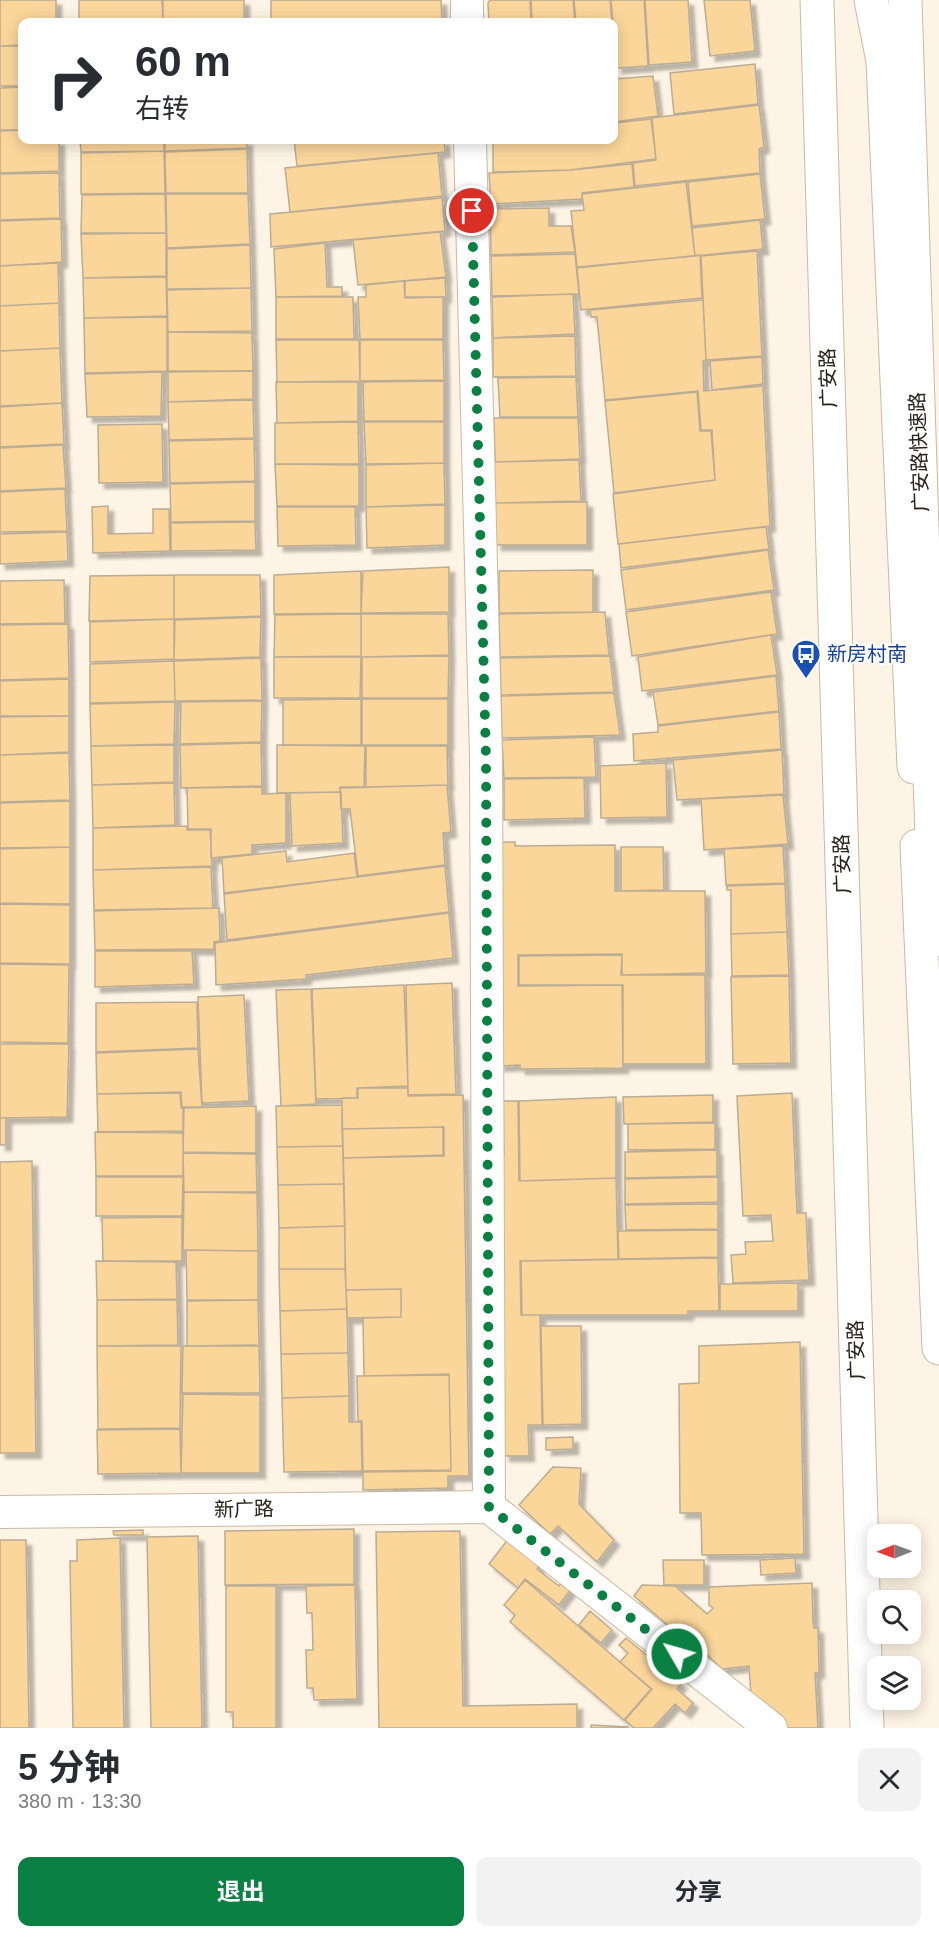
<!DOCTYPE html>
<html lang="zh">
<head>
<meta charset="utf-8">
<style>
	:root { --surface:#fff; --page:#f2f2f3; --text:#2b2b33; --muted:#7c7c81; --accent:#0b8043 }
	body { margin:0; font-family:Arial,"Noto Sans SC",sans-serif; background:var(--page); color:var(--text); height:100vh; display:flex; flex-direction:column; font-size:22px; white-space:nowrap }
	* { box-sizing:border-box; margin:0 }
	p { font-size:20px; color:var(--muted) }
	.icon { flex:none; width:33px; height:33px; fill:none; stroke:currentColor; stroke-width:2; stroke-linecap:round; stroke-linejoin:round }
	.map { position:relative; height:1728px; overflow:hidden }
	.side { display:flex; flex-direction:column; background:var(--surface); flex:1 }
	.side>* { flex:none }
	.top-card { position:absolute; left:18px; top:18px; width:600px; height:126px; border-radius:12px; box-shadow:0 3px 15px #0003; background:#fff; color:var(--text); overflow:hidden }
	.needle { width:39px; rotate:269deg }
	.controls { position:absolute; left:867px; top:1524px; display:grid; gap:12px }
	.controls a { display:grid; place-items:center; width:54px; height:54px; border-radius:12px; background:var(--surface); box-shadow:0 3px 15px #0003; font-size:30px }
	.pin { position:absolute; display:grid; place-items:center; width:51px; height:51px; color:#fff; margin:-26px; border:3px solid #fff; border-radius:50%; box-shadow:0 2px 6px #0007 }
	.me { position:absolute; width:66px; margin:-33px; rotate:308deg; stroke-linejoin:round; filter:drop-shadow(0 0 4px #0008) }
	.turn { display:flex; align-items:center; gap:21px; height:126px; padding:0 18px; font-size:27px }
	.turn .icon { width:78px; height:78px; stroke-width:2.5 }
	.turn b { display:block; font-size:42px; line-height:51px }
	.round { display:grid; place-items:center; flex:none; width:63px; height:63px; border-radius:12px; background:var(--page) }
	.overview { display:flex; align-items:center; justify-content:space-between; height:102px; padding:0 18px }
	h1 { font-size:36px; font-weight:700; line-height:45px }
	.action { display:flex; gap:12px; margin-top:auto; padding:12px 18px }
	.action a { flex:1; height:69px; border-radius:12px; background:var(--accent); color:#fff; font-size:24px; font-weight:700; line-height:69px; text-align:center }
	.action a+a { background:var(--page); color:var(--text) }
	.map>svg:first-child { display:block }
</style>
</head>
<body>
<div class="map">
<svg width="939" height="1728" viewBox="0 0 939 1728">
	<defs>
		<filter id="shadow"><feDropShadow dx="5.5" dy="5.5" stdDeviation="1.5" flood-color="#0004"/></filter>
	</defs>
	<rect width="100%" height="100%" fill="#fef4e5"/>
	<!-- building -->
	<path fill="#fbd69b" stroke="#bbac93" stroke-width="1.5" filter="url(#shadow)" d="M 0,0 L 56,0 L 56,22 L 22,22 L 22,45 L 0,46 Z
		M 79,0 L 162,0 L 163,22 L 79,22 Z
		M 163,0 L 244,0 L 244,22 L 163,22 Z
		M 271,0 L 441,0 L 442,22 L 271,22 Z
		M 490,0 L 530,0 L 531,22 L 489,22 L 488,3 Z
		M 531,0 L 573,0 L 575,22 L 532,22 Z
		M 574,0 L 610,0 L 612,22 L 576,22 Z
		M 611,0 L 644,0 L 648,66 L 617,68 Z
		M 645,0 L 688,0 L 692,62 L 649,65 Z
		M 704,0 L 750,0 L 755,51 L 710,56 Z
		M 0,46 L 22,46 L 22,86 L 0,86 Z
		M 755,64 L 758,104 L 674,114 L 670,73 Z
		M 653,76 L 658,116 L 614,122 L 614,79 Z
		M 22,87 L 22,130 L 0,130 L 0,88 Z
		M 759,105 L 764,147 L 759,149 L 760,173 L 635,186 L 633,163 L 656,160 L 652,118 Z
		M 651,119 L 656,159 L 570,170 L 493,172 L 493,140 L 614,140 L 614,123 Z
		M 22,130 L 22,140 L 59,140 L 59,171 L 0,173 L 0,131 Z
		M 80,140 L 164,140 L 164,151 L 81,152 Z
		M 165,140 L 247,140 L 247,148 L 165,151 Z
		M 294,140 L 444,140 L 445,152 L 297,166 Z
		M 247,149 L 248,193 L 166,193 L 165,152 Z
		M 164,151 L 165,193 L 81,194 L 81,153 Z
		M 438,153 L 442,196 L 290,212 L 285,168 Z
		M 632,164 L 634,187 L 582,193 L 582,199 L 491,204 L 489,173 L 570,170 Z
		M 59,173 L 60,218 L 0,220 L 0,174 Z
		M 760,174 L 765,219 L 692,226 L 688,182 Z
		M 686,182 L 695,256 L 577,267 L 571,211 L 584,210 L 582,194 Z
		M 165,194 L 166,233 L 81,233 L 82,195 Z
		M 166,194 L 248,194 L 250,244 L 167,248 Z
		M 442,198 L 445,231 L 271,247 L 270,214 Z
		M 549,208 L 549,226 L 571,226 L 575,252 L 491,255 L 490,209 Z
		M 61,219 L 62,262 L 0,266 L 0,221 Z
		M 760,220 L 763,249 L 695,256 L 692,228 Z
		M 440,232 L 446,277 L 358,285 L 353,240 Z
		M 166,233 L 166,276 L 83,278 L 81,234 Z
		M 325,243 L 327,287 L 342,287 L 342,296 L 276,297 L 274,249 Z
		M 250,245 L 251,288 L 167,289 L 167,249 Z
		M 757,251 L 762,356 L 706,360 L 701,256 Z
		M 575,254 L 579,294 L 492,296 L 491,256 Z
		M 700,255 L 702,298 L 581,310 L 577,268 Z
		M 58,263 L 59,303 L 0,306 L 0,266 Z
		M 166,277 L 167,316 L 84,318 L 83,278 Z
		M 445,278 L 446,297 L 405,297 L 405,281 Z
		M 404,281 L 405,298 L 443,297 L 443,339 L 360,339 L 358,297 L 366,297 L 366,285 Z
		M 251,288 L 252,331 L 168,332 L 167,290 Z
		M 573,294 L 575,334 L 493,338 L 492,297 Z
		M 276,297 L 353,297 L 354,339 L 276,339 Z
		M 703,300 L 706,360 L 703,361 L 704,391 L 763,386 L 770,526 L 618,544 L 613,494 L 715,480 L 712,430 L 701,430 L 698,391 L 605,400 L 597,317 L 591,317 L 590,310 Z
		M 59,303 L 60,348 L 0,351 L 0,306 Z
		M 167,317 L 167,371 L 85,373 L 84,318 Z
		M 168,332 L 252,333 L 253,371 L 168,371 Z
		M 575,336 L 576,376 L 493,377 L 493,338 Z
		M 276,340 L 359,340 L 360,381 L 277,382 Z
		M 360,340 L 443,340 L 444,380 L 360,381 Z
		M 60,348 L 62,403 L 0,406 L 0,351 Z
		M 762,357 L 763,384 L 712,390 L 710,361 Z
		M 253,371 L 253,399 L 168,402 L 168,372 Z
		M 162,372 L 161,416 L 87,417 L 85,374 Z
		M 576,377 L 578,417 L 500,417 L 498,378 Z
		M 444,381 L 444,421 L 364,421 L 363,382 Z
		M 276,382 L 358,382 L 358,421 L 277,423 Z
		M 697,392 L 700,431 L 711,431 L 715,480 L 614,493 L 605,401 Z
		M 253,400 L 254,438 L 169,440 L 168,402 Z
		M 62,403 L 64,444 L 0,447 L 0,407 Z
		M 494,418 L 578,418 L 580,459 L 495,462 Z
		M 358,422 L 359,464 L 275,464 L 275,423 Z
		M 364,422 L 444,422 L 444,463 L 366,464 Z
		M 162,424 L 163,482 L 99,483 L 98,425 Z
		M 254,439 L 255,481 L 170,483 L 169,441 Z
		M 63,445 L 66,488 L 0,491 L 0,448 Z
		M 579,460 L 581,501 L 495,503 L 494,462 Z
		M 444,463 L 445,504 L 366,507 L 366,465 Z
		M 275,464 L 359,465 L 359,506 L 277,506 Z
		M 255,482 L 255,521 L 171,522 L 170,484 Z
		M 65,489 L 67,531 L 0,532 L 0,492 Z
		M 587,502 L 587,545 L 496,545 L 495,503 Z
		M 445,505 L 445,545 L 367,548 L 366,507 Z
		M 108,506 L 108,534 L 153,533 L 153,509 L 169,509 L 170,551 L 93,553 L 92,507 Z
		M 277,507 L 355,507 L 356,545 L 278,546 Z
		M 255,522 L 256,550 L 171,551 L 171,523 Z
		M 766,527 L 769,549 L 621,568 L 619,544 Z
		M 67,532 L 68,561 L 0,564 L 0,534 Z
		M 768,550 L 774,590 L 626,610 L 621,570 Z
		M 449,567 L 449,612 L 361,613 L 363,571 Z
		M 593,570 L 593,612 L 499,613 L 499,571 Z
		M 361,571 L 361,613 L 274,614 L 274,575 Z
		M 174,575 L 174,619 L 89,621 L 90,576 Z
		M 174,575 L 260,575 L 261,616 L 174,619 Z
		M 64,580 L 65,623 L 0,624 L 0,581 Z
		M 771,592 L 777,634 L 632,656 L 626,612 Z
		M 605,612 L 609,655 L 500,657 L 499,614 Z
		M 361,614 L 361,656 L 274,657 L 275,615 Z
		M 361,614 L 448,614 L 449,655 L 361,657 Z
		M 261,617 L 260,657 L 174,660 L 175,620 Z
		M 174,619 L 174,659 L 90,662 L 90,622 Z
		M 68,624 L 69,678 L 0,680 L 0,625 Z
		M 771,635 L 777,675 L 642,691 L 638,657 Z
		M 449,656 L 448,698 L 362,698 L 362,657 Z
		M 610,656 L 614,692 L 501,695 L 500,658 Z
		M 274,657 L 361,657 L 360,698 L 274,698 Z
		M 261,658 L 262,700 L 175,701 L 174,661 Z
		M 174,661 L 175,701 L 90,703 L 90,664 Z
		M 776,676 L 779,711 L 658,725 L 653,692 Z
		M 69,679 L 69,716 L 0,716 L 0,681 Z
		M 614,693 L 620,735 L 502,738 L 501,696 Z
		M 361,699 L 361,745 L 283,745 L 283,700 Z
		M 362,699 L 448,699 L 448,745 L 362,745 Z
		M 262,701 L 261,742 L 180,744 L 181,702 Z
		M 175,702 L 174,744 L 91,746 L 90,704 Z
		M 779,712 L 781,749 L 634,761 L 633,734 L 658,732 L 658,726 Z
		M 69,716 L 69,752 L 0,755 L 0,717 Z
		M 594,737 L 596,777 L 504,778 L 502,740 Z
		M 261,743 L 262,786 L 181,788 L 180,745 Z
		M 174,745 L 174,782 L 92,785 L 91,746 Z
		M 277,745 L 365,746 L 364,787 L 340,787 L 340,792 L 277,793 Z
		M 366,746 L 447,746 L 448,785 L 366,787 Z
		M 782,750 L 784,794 L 677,800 L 673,760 Z
		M 69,753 L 70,800 L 0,802 L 0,755 Z
		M 666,763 L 667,817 L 601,818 L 600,766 Z
		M 584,778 L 585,818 L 504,820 L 504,779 Z
		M 174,783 L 175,825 L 93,828 L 92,785 Z
		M 447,785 L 451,832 L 443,833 L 445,865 L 358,876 L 350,809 L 341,809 L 340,788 Z
		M 262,787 L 262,794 L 286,793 L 286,843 L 252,845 L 252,854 L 211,858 L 211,829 L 188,829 L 187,788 Z
		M 341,792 L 343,843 L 292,846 L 290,793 Z
		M 783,795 L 788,844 L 704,850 L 701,799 Z
		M 70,801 L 70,847 L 0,848 L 0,803 Z
		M 187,826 L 187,830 L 210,830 L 212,866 L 93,870 L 93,828 Z
		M 497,842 L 515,842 L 515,846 L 615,845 L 615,891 L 705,891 L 706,973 L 622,975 L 622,954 L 518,955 L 518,986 L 622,985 L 623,1068 L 520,1069 L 520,1065 L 499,1066 Z
		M 783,846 L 785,883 L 726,885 L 724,849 Z
		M 70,847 L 70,904 L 0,903 L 0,849 Z
		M 621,847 L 663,847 L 664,890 L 621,891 Z
		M 286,851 L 287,862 L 354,853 L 357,877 L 224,893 L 222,858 Z
		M 445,866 L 449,912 L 227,940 L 224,894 Z
		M 211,867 L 213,908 L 94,910 L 93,870 Z
		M 785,884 L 787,932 L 731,934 L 731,890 L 727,890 L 727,886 Z
		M 0,904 L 70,905 L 70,964 L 0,963 Z
		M 219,908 L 220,941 L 214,942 L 214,949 L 95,950 L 94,911 Z
		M 449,913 L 453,958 L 306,975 L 306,979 L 216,985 L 215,943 Z
		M 787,932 L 789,975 L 732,976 L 731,934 Z
		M 95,951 L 192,951 L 194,984 L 95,987 Z
		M 622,955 L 621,975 L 705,975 L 706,1064 L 623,1064 L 623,985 L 519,985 L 519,956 Z
		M 0,964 L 69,965 L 68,1043 L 0,1042 Z
		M 789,976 L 791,1063 L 733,1064 L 731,977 Z
		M 452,983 L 456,1094 L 408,1095 L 406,985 Z
		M 404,985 L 408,1086 L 357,1088 L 357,1098 L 316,1099 L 312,989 Z
		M 311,989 L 316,1104 L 281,1106 L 276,990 Z
		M 244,995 L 249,1101 L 202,1103 L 198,997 Z
		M 197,1002 L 198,1048 L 96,1052 L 96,1003 Z
		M 0,1044 L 69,1044 L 67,1117 L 0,1118 Z
		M 198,1049 L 202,1107 L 182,1107 L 181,1092 L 97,1094 L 96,1053 Z
		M 358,1088 L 408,1088 L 408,1096 L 463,1095 L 469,1476 L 448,1476 L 448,1488 L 363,1490 L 363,1472 L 451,1471 L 449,1374 L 364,1376 L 363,1318 L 401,1317 L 401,1289 L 346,1290 L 343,1158 L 444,1156 L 444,1127 L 342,1129 L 342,1098 L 358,1098 Z
		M 180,1093 L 181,1108 L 183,1108 L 183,1131 L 98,1132 L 97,1094 Z
		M 792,1093 L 797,1213 L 806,1213 L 809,1280 L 733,1283 L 731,1255 L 746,1254 L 745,1242 L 773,1241 L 771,1215 L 743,1216 L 737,1096 Z
		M 713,1095 L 713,1122 L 624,1124 L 623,1097 Z
		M 616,1097 L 616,1178 L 520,1181 L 519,1101 Z
		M 503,1101 L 518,1101 L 519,1181 L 616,1178 L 618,1259 L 520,1261 L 521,1315 L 540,1315 L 542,1425 L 528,1425 L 529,1456 L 504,1456 L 499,1155 L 504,1155 Z
		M 342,1105 L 343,1146 L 277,1147 L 276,1106 Z
		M 256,1106 L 256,1153 L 183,1152 L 184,1108 Z
		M 0,1118 L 6,1118 L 6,1145 L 0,1145 Z
		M 715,1123 L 715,1149 L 628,1150 L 628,1124 Z
		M 443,1127 L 443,1155 L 343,1158 L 342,1129 Z
		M 95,1132 L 183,1133 L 183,1176 L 96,1176 Z
		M 343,1146 L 344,1184 L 278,1185 L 277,1147 Z
		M 717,1150 L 717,1176 L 625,1178 L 625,1152 Z
		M 183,1153 L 256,1154 L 257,1192 L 184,1192 Z
		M 32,1161 L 36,1453 L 0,1453 L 0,1162 Z
		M 96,1177 L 183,1177 L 182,1216 L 96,1216 Z
		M 718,1177 L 718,1202 L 625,1204 L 625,1179 Z
		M 344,1184 L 345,1226 L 279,1228 L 278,1185 Z
		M 184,1192 L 257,1193 L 258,1251 L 183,1250 Z
		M 718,1204 L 718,1229 L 626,1230 L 625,1205 Z
		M 182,1217 L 182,1261 L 103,1261 L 102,1218 Z
		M 345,1226 L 345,1269 L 279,1269 L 279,1228 Z
		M 718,1230 L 718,1257 L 619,1259 L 618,1231 Z
		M 186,1250 L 258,1251 L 258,1300 L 187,1300 Z
		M 718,1258 L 719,1311 L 688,1311 L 688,1315 L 522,1315 L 521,1261 Z
		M 96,1261 L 176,1262 L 177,1299 L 97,1300 Z
		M 279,1269 L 345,1269 L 347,1309 L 280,1311 Z
		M 798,1283 L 798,1311 L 720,1311 L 720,1284 Z
		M 401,1289 L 401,1317 L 347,1318 L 346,1290 Z
		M 97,1300 L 177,1300 L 178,1345 L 97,1346 Z
		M 258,1300 L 259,1345 L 187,1346 L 187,1301 Z
		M 347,1309 L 348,1353 L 281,1354 L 280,1311 Z
		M 541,1326 L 581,1326 L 582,1424 L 543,1425 Z
		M 800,1342 L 804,1554 L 702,1555 L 701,1513 L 680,1513 L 679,1384 L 699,1383 L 699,1346 Z
		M 97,1346 L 181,1346 L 180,1428 L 98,1429 Z
		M 183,1346 L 259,1346 L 260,1393 L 182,1393 Z
		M 348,1353 L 349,1396 L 282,1398 L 281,1354 Z
		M 449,1375 L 451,1470 L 363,1471 L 362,1421 L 358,1421 L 357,1376 Z
		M 183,1394 L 260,1395 L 260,1473 L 181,1473 Z
		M 349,1396 L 349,1422 L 361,1422 L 362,1471 L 284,1472 L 282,1398 Z
		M 180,1429 L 181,1473 L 98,1474 L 97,1430 Z
		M 573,1437 L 573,1449 L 546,1450 L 546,1438 Z
		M 553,1467 L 581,1468 L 579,1504 L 614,1540 L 597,1562 L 558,1526 L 550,1534 L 519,1505 Z
		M 354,1529 L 354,1584 L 225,1585 L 225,1531 Z
		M 143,1530 L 143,1535 L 114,1535 L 113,1531 Z
		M 460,1531 L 463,1706 L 577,1704 L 577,1728 L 379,1728 L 376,1532 Z
		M 198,1536 L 202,1728 L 151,1728 L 147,1537 Z
		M 120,1538 L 124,1728 L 73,1728 L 70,1561 L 77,1561 L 77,1540 Z
		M 509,1538 L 541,1563 L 537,1569 L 559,1586 L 562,1582 L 571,1589 L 559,1605 L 525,1579 L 518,1588 L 489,1564 Z
		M 0,1540 L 26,1540 L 29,1728 L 0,1728 Z
		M 795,1558 L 796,1573 L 761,1575 L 760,1560 Z
		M 663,1560 L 704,1560 L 704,1585 L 664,1585 Z
		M 525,1580 L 651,1689 L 624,1720 L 510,1622 L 515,1615 L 504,1605 Z
		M 812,1583 L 813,1622 L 814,1628 L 818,1628 L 819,1673 L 815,1673 L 818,1728 L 787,1728 L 751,1695 L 749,1666 L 722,1669 L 696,1644 L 693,1647 L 634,1596 L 642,1585 L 675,1586 L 707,1614 L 713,1608 L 709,1605 L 709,1587 Z
		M 355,1585 L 357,1699 L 314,1700 L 313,1688 L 307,1688 L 306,1650 L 313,1650 L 312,1613 L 307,1613 L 306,1586 Z
		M 226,1586 L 276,1586 L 276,1728 L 233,1728 L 233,1712 L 226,1712 Z
		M 590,1611 L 612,1630 L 601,1643 L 579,1625 Z
		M 626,1638 L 681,1684 L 677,1689 L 693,1703 L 685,1713 L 675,1704 L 653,1728 L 634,1728 L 625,1720 L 652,1689 L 620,1662 L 628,1653 L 619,1645 Z
		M 591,1725 L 628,1727 L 628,1728 L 591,1728 Z"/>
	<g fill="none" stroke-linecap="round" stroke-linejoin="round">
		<!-- minor casing -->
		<g stroke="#c9b9a0" stroke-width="34">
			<path id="minor" d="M 467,0 L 467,22
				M 470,140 L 486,758 L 489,1507 L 771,1728
				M 0,1512 L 489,1507"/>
		</g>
		<!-- secondary casing -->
		<g stroke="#c9b9a0" stroke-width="35">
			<path id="secondary" d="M 817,0 L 867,1728
				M 871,0 L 883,61 L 914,767
				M 917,846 L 939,1348"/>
		</g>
		<!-- trunk casing -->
		<g stroke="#c9b9a0" stroke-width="35">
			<path id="trunk" d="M 905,0 L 932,838 L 939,939"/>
		</g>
		<!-- minor -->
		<use href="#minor" stroke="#fff" stroke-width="32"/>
		<!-- secondary -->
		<use href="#secondary" stroke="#fff" stroke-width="33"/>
		<!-- trunk -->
		<use href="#trunk" stroke="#fff" stroke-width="33"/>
	</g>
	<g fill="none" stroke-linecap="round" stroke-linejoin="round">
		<!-- route -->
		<path stroke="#0b8043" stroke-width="10" stroke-dasharray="0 18" d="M 472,211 L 486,758 L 489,1507 L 677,1654"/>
	</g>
	<!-- icons -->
	<defs>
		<g id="bus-pin" transform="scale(1.5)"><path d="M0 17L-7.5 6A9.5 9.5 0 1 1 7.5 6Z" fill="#1a4fb4" stroke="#fff"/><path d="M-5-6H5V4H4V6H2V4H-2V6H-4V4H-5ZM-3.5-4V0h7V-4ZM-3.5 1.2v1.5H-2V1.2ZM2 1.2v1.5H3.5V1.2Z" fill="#fff"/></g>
	</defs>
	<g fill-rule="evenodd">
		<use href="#bus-pin" x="806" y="654"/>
	</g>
	<g text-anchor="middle" stroke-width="4.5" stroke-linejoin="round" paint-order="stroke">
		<!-- street labels -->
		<g font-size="20" fill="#292319" stroke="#fff">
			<text transform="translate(828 378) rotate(-92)" y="7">广安路</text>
			<text transform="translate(919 452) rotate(-92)" y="7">广安路快速路</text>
			<text transform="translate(842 864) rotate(-92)" y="7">广安路</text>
			<text transform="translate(856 1350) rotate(-92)" y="7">广安路</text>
			<text transform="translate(244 1509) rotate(-1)" y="7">新广路</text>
		</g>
		<!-- transit labels -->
		<g font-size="20" fill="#164399" stroke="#fff" text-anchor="start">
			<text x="827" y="661">新房村南</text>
		</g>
	</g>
</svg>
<div class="controls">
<a><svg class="needle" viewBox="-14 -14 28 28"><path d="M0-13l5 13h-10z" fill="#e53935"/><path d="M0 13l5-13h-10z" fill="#7c7c81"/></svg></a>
<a><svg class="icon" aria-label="search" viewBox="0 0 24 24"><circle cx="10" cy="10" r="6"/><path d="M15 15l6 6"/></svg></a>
<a><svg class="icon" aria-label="layers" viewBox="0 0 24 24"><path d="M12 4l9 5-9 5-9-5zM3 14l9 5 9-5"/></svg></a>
</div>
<div class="pin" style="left:472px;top:211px;background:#d93025"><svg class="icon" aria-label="arrive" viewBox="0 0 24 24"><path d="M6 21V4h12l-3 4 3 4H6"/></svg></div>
<svg class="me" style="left:677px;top:1654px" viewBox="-20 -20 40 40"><circle r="17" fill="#0b8043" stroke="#fff" stroke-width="3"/><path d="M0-11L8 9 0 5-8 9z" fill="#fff"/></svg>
<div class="top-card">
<div class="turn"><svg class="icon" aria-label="right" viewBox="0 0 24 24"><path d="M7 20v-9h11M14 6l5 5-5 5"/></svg><div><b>60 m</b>右转</div></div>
</div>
</div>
<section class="side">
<div class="overview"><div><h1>5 分钟</h1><p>380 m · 13:30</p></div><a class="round"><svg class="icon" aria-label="close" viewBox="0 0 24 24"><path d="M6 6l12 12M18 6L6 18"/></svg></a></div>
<div class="action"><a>退出</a><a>分享</a></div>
</section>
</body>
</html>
